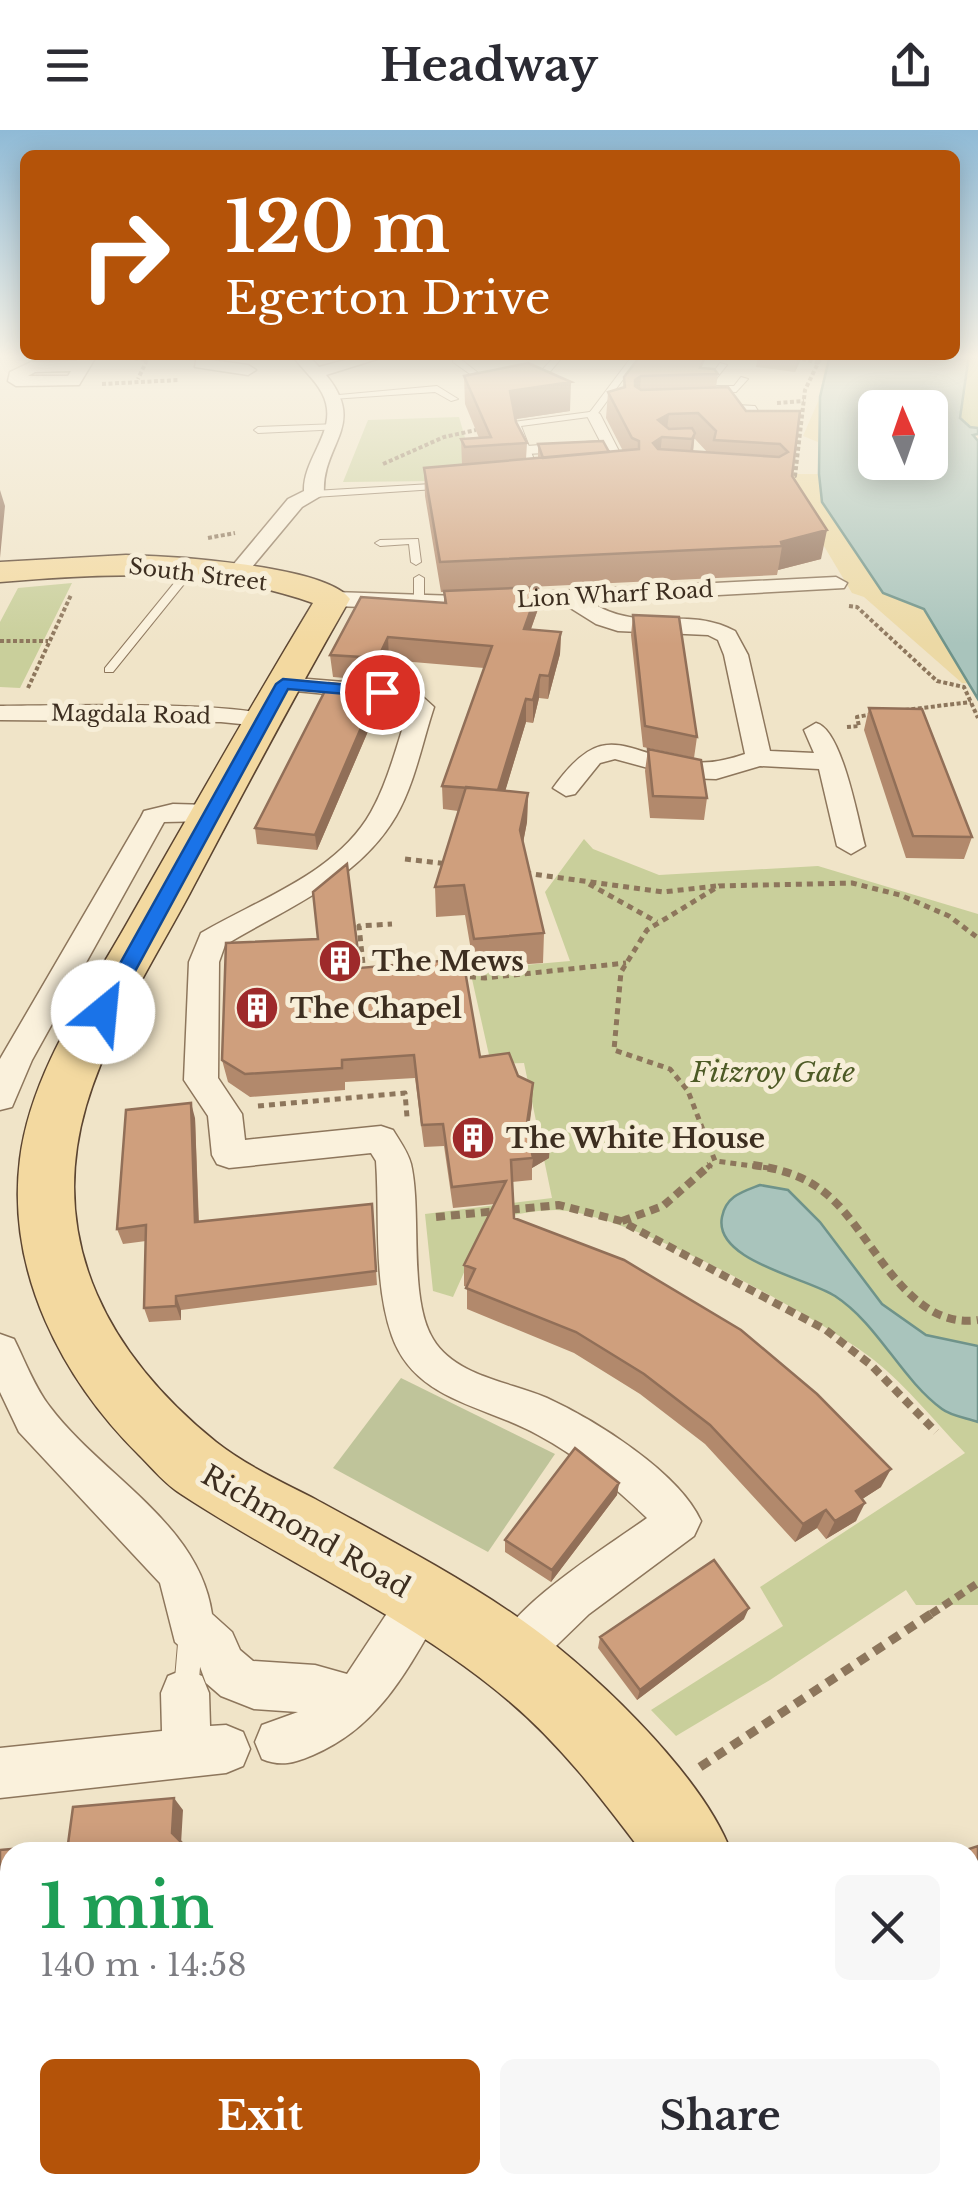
<!DOCTYPE html>
<html lang="en">
<head>
<meta charset="utf-8">
<style>
	:root { --surface:#fff; --page:#f7f7f7; --text:#2b2b33; --muted:#7c7c81; --accent:#b45309 }
	body { margin:0; font-family:"Libre Baskerville",serif; background:var(--page); color:var(--text); height:100vh; display:flex; flex-direction:column; font-size:38px; white-space:nowrap }
	* { box-sizing:border-box; margin:0 }
	p { font-size:32px; color:var(--muted) }
	.icon { flex:none; width:55px; height:55px; fill:none; stroke:currentColor; stroke-width:2; stroke-linecap:round; stroke-linejoin:round }
	.map { position:relative; flex:1; overflow:hidden }
	.panel { position:absolute; left:0px; top:1712px; width:980px; height:352px; display:flex; flex-direction:column; background:var(--surface); border-radius:30px 30px 0 0; box-shadow:0 5px 25px #0003 }
	.panel>* { flex:none }
	.banner { position:absolute; left:20px; top:20px; width:940px; height:210px; border-radius:15px; box-shadow:0 5px 25px #0003; background:#b45309; color:#fff; overflow:hidden }
	.needle { width:65px; rotate:358deg }
	.tools { position:absolute; left:858px; top:260px; display:grid; gap:20px }
	.tools a { display:grid; place-items:center; width:90px; height:90px; border-radius:15px; background:var(--surface); box-shadow:0 5px 25px #0003; font-size:50px }
	.pin { position:absolute; display:grid; place-items:center; width:85px; height:85px; color:#fff; margin:-42px; border:5px solid #fff; border-radius:50%; box-shadow:0 2px 10px #0007 }
	.me { position:absolute; width:110px; margin:-55px; rotate:28deg; stroke-linejoin:round; filter:drop-shadow(0 0 8px #0008) }
	.turn { display:flex; align-items:center; gap:35px; height:210px; padding:0 40px; font-size:45px }
	.turn .icon { width:130px; height:130px; stroke-width:2.5 }
	.turn b { display:block; font-size:70px; line-height:85px }
	.round { display:grid; place-items:center; flex:none; width:105px; height:105px; border-radius:15px; background:var(--page) }
	.head { display:flex; align-items:center; justify-content:space-between; height:170px; padding:0 40px }
	h1 { font-size:60px; font-weight:700; line-height:75px; color:#1e9e55 }
	.button { display:flex; gap:20px; margin-top:auto; padding:20px 40px }
	.button a { flex:1; height:115px; border-radius:15px; background:var(--accent); color:#fff; font-size:40px; font-weight:700; line-height:115px; text-align:center }
	.button a+a { background:var(--page); color:var(--text) }
	header { display:flex; justify-content:space-between; align-items:center; height:130px; padding:0 40px; background:var(--surface); font-size:45px; font-weight:700 }
	.map>svg:first-child { display:block }
</style>
</head>
<body>
<header><svg class="icon" aria-label="menu" viewBox="0 0 24 24"><path d="M4 6h16M4 12h16M4 18h16"/></svg>Headway<svg class="icon" aria-label="share" viewBox="0 0 24 24"><path d="M12 15V3M7 8l5-5 5 5M5 13v7h14v-7"/></svg></header>
<div class="map">
<svg width="978" height="2063" viewBox="0 0 978 2063">
	<rect width="100%" height="100%" fill="#f0e4c8"/>
	<!-- green -->
	<path fill="#c9cf9b" d="M 969,225 L 978,225 L 978,298 L 970,298 L 960,288 Z
		M 459,287 L 473,335 L 435,351 L 343,352 L 368,290 Z
		M 72,453 L 20,558 L 0,557 L 0,492 L 18,458 Z
		M 584,709 L 593,719 L 659,745 L 818,736 L 978,784 L 978,1475 L 916,1475 L 906,1460 L 770,1550 L 676,1606 L 651,1580 L 783,1496 L 760,1457 L 965,1323 C 935,1292 907,1256 874,1230 C 818,1186 624,1081 556,1080 C 534,1080 510,1086 488,1089 L 453,1167 L 433,1161 L 425,1084 L 552,1068 L 524,933 L 491,934 L 470,840 L 570,831 L 545,762 Z"/>
	<!-- sand -->
	<path fill="#ecd9a5" d="M 826,225 L 873,225 L 858,315 L 977,554 L 962,553 L 864,467 L 852,463 L 781,344 L 819,344 L 818,312 L 803,306 L 820,267 Z"/>
	<!-- cemetery -->
	<path fill="#bfc49a" d="M 401,1248 L 555,1324 L 488,1422 L 333,1338 Z"/>
	<!-- water -->
	<path fill="#a9c4bc" stroke="#6f938a" stroke-width="2.5" fill-rule="evenodd" d="M 830,225 L 969,225 L 960,288 L 970,297 L 978,298 L 978,304 L 973,305 L 978,311 L 978,569 L 924,479 L 883,463 L 822,372 L 819,344 L 820,267 ZM 875,278 L 930,278 L 930,332 L 875,332 Z
		M 760,1055 L 788,1060 L 820,1092 L 882,1174 L 926,1205 L 978,1216 L 978,1292 C 967,1288 951,1286 942,1279 C 901,1249 878,1194 835,1166 C 808,1148 713,1131 722,1087 C 726,1066 742,1062 760,1055 Z"/>
	<g fill="none" stroke-linecap="round" stroke-linejoin="round">
		<!-- service casing -->
		<g stroke="#8d765c" stroke-width="2">
			<path id="service" d="M 556,225 L 564,225 L 548,244 L 528,247 L 524,245 L 542,240 Z
				M 633,225 L 641,225 L 596,286 L 521,296 L 542,350 L 534,352 L 513,292 L 590,282 Z
				M 453,228 L 459,228 L 477,242 L 470,244 L 453,232 Z
				M 720,233 L 727,235 L 710,256 L 734,256 L 741,247 L 748,249 L 736,262 L 700,261 Z
				M 437,256 L 458,269 L 451,271 L 435,262 L 332,269 L 328,266 Z
				M 719,274 L 755,276 L 766,294 L 759,296 L 749,281 L 716,279 Z
				M 338,294 L 341,299 L 258,303 L 254,300 L 258,297 Z
				M 448,353 L 453,356 L 451,358 L 314,367 L 309,364 L 314,361 Z
				M 418,409 L 421,432 L 416,435 L 411,432 L 409,414 L 380,416 L 375,413 L 380,410 Z
				M 188,436 L 197,438 L 113,542 L 105,542 L 105,538 Z
				M 419,445 L 424,448 L 424,472 L 419,475 L 414,472 L 414,448 Z
				M 191,1490 L 199,1494 L 203,1502 L 198,1561 L 194,1569 L 186,1573 L 178,1569 L 174,1561 L 179,1502 L 183,1494 Z"/>
		</g>
		<!-- pedestrian casing -->
		<g stroke="#8d765c" stroke-width="2">
			<path id="pedestrian" d="M 593,280 L 600,284 L 622,327 L 620,330 L 610,330 L 604,320 L 526,324 L 519,320 L 526,316 L 600,311 L 586,284 Z"/>
		</g>
		<!-- minor casing -->
		<g stroke="#8d765c" stroke-width="3">
			<path id="minor" d="M 81,225 L 97,225 L 79,255 L 16,256 L 8,251 L 10,242 L 31,232 L 77,231 ZM 71,241 L 68,246 L 28,246 L 35,242 Z
				M 197,225 L 213,225 L 211,230 L 248,235 L 256,240 L 248,245 L 195,237 Z
				M 292,225 L 308,225 L 319,237 L 364,225 L 390,225 L 326,245 C 368,296 321,314 324,364 L 302,377 L 242,449 L 228,449 L 224,445 L 228,441 L 288,369 L 304,361 C 303,326 341,299 322,263 C 315,249 301,238 292,225 Z
				M 836,447 L 847,453 L 844,458 L 591,472 C 641,505 685,474 735,501 L 748,525 L 770,621 L 814,623 L 804,600 L 816,593 C 842,599 858,690 865,716 L 851,724 L 837,716 L 819,639 L 760,636 L 716,649 L 685,648 L 615,629 L 600,633 L 575,664 L 566,666 L 553,658 C 606,584 624,626 691,632 C 711,634 727,630 745,624 L 724,525 L 718,510 L 708,505 L 618,501 L 596,494 L 564,474 L 458,480 L 333,476 L 322,469 L 333,462 L 458,466 Z
				M 283,547 L 406,557 L 414,559 L 434,577 C 422,613 415,653 396,686 C 358,751 286,778 225,815 L 219,832 L 218,948 L 242,984 L 245,1010 L 381,996 L 393,1000 C 399,1010 408,1022 411,1034 C 422,1081 408,1169 433,1209 C 455,1246 510,1252 547,1268 C 595,1290 679,1342 701,1391 L 694,1406 L 589,1484 L 528,1543 L 512,1550 L 496,1543 L 489,1527 C 510,1476 602,1420 647,1388 C 614,1356 579,1327 538,1305 C 485,1275 415,1271 392,1206 C 373,1152 380,1087 376,1031 L 371,1023 L 229,1038 L 217,1034 L 212,1025 L 208,986 L 184,950 L 189,832 L 201,803 C 259,769 337,743 371,682 C 389,650 397,613 409,579 L 399,571 L 275,559 L 271,554 Z
				M 0,576 C 40,576 257,570 274,589 L 262,596 L 221,592 L 0,590 Z
				M 173,674 L 210,675 L 223,683 L 210,691 L 164,692 L 32,930 L 12,977 L 0,980 L 0,929 L 141,687 L 144,681 Z
				M 0,1204 L 14,1209 C 25,1231 35,1258 50,1277 C 102,1346 199,1393 212,1484 L 232,1502 L 240,1520 L 253,1531 L 315,1535 L 347,1544 L 407,1453 L 423,1447 L 439,1453 L 446,1469 L 439,1485 C 406,1543 377,1598 313,1625 C 294,1633 281,1637 262,1629 L 255,1612 L 262,1595 L 298,1582 L 254,1579 L 221,1566 L 206,1553 L 199,1534 L 175,1512 L 160,1453 L 19,1302 L 0,1262 Z
				M 185,1539 L 202,1546 L 209,1563 L 210,1596 L 226,1595 L 243,1602 L 250,1619 L 243,1636 L 226,1643 L 0,1668 L 0,1618 L 162,1601 L 161,1563 L 168,1546 Z"/>
		</g>
		<!-- primary casing -->
		<g stroke="#5b4430" stroke-width="3">
			<path id="primary" d="M 126,425 C 169,426 326,435 350,469 C 294,566 242,665 190,763 C 153,832 108,901 86,976 C 46,1114 111,1227 216,1312 C 245,1335 282,1352 315,1369 C 382,1406 450,1441 513,1484 C 584,1531 702,1643 731,1722 L 642,1722 C 602,1669 561,1615 509,1571 C 410,1487 289,1435 181,1364 C 165,1354 153,1339 140,1326 C 62,1249 6,1142 20,1029 C 31,941 88,863 130,788 C 190,683 250,577 313,473 C 212,437 106,443 0,452 L 0,432 Z
				M 796,2055 L 888,2055 L 891,2063 L 797,2063 Z"/>
		</g>
		<!-- path-far3 -->
		<path stroke="#8d765c" stroke-width="4" stroke-dasharray="4 2.5" stroke-linecap="butt" d="M 783,225 L 820,233
			M 115,226 L 147,230 L 138,249
			M 102,254 L 179,250
			M 777,273 L 804,271
			M 383,334 L 444,307 L 476,300
			M 788,347 L 795,346 L 805,260 L 822,225
			M 208,408 L 235,403
			M 849,476 L 857,477 L 937,551 L 964,557 L 978,588
			M 0,511 L 48,511
			M 28,558 L 71,465
			M 905,580 L 971,572
			M 847,597 L 859,596 L 857,587 L 873,584"/>
		<!-- path-far2 -->
		<path stroke="#8d765c" stroke-width="5" stroke-dasharray="6 5" stroke-linecap="butt" d="M 405,729 L 448,734
			M 525,743 L 663,762 L 716,756
			M 589,754 L 657,792
			M 364,844 L 359,796 L 392,794
			M 459,846 L 485,848 L 626,833
			M 258,976 L 405,963 L 407,987
			M 707,1038 L 715,1031
			M 769,1038 L 715,1031 L 688,961 L 670,939 L 614,920 L 621,842 L 647,800 L 719,756 L 852,753 L 900,765 L 949,786 L 978,808"/>
		<!-- path-far1 -->
		<path stroke="#8d765c" stroke-width="8" stroke-dasharray="9 6" stroke-linecap="butt" d="M 753,1035 C 782,1039 808,1047 830,1067 C 873,1105 907,1200 978,1190
			M 436,1087 L 559,1075 L 621,1091 L 826,1200 L 871,1235 L 936,1302
			M 622,1091 L 663,1076 L 710,1035
			M 931,1484 L 978,1453"/>
		<!-- path -->
		<path stroke="#8d765c" stroke-width="9" stroke-dasharray="11 8" stroke-linecap="butt" d="M 700,1637 L 934,1482"/>
		<!-- service -->
		<use href="#service" fill="#faf1dc" fill-rule="evenodd"/>
		<!-- pedestrian -->
		<use href="#pedestrian" fill="#faf1dc" fill-rule="evenodd"/>
		<!-- minor -->
		<use href="#minor" fill="#faf1dc" fill-rule="evenodd"/>
		<!-- primary -->
		<use href="#primary" fill="#f3d9a0" fill-rule="evenodd"/>
	</g>
	<!-- wall -->
	<path fill="#b2896c" fill-rule="evenodd" d="M 758,225 L 803,225 L 795,242 L 756,237 Z
		M 703,238 L 718,244 L 716,257 L 746,281 L 800,281 L 792,346 L 821,429 L 778,440 L 777,445 L 490,459 L 539,457 L 538,479 L 531,499 L 561,502 L 560,524 L 548,569 L 539,568 L 533,593 L 526,592 L 505,661 L 528,663 L 527,692 L 523,712 L 544,803 L 543,833 L 474,838 L 465,785 L 436,787 L 435,757 L 458,681 L 443,679 L 442,656 L 484,538 L 389,530 L 380,551 L 333,547 L 330,525 L 444,473 L 444,462 L 441,462 L 425,366 L 424,338 L 462,335 L 461,309 L 479,308 L 465,274 L 464,246 L 570,281 L 515,289 L 527,313 L 526,329 L 538,328 L 538,314 L 609,322 L 623,321 L 606,288 L 608,262 L 623,257 L 624,247 ZM 694,309 L 695,309 L 708,323 L 693,322 Z
		M 633,485 L 697,607 L 694,628 L 643,617 L 631,505 Z
		M 369,557 L 370,572 L 368,577 L 370,577 L 372,592 L 317,720 L 257,714 L 255,698 Z
		M 869,578 L 972,707 L 964,729 L 906,728 L 864,600 Z
		M 648,619 L 707,668 L 704,690 L 650,688 L 645,641 Z
		M 360,838 L 480,927 L 518,946 L 532,975 L 529,994 L 550,1006 L 549,1028 L 532,1038 L 532,1050 L 512,1052 L 514,1088 L 881,1357 L 862,1369 L 856,1391 L 826,1409 L 817,1398 L 795,1412 L 705,1314 L 640,1264 L 574,1223 L 467,1179 L 467,1157 L 464,1156 L 464,1135 L 495,1074 L 453,1078 L 444,1016 L 424,1017 L 415,948 L 345,952 L 345,960 L 250,967 L 228,952 L 222,930 Z
		M 195,988 L 199,1092 L 372,1074 L 377,1155 L 181,1180 L 181,1190 L 149,1192 L 144,1178 L 146,1111 L 123,1114 L 117,1099 Z
		M 619,1353 L 617,1365 L 551,1452 L 505,1422 L 505,1410 Z
		M 744,1489 L 637,1570 L 598,1518 L 600,1507 Z
		M 183,1680 L 10,2055 L 237,2055 L 237,2057 L 205,2063 L 0,2063 L 68,1714 Z
		M 978,1716 L 978,1882 L 970,1885 L 970,1829 L 975,1827 L 970,1817 L 970,1722 Z"/>
	<!-- shaded-wall -->
	<path fill="#916f58" d="M 798,225 L 803,225 L 795,242 Z
		M 641,246 L 639,272 L 633,276 L 635,250 Z
		M 571,252 L 570,281 L 510,290 L 510,261 Z
		M 669,284 L 666,307 L 662,307 L 659,334 L 653,313 L 658,290 Z
		M 695,303 L 692,330 L 688,336 L 692,309 Z
		M 0,360 L 5,376 L 0,428 Z
		M 827,400 L 821,429 L 778,440 L 782,416 L 781,412 Z
		M 539,457 L 538,479 L 523,521 L 524,499 Z
		M 561,502 L 560,524 L 548,569 L 549,546 Z
		M 388,507 L 389,530 L 380,551 L 378,528 Z
		M 540,545 L 539,568 L 533,593 L 533,570 Z
		M 369,557 L 370,572 L 362,591 L 361,576 Z
		M 526,569 L 526,592 L 498,685 L 498,661 Z
		M 370,577 L 372,592 L 317,720 L 315,705 Z
		M 528,663 L 527,692 L 520,729 L 520,700 Z
		M 533,953 L 532,975 L 527,1015 L 527,993 Z
		M 191,973 L 195,988 L 199,1106 L 195,1092 Z
		M 550,1006 L 549,1028 L 532,1038 L 533,1028 L 531,1018 Z
		M 176,1166 L 181,1180 L 181,1190 L 176,1176 Z
		M 891,1339 L 881,1357 L 847,1379 L 856,1361 Z
		M 619,1353 L 617,1365 L 551,1452 L 552,1440 Z
		M 865,1373 L 856,1391 L 826,1409 L 835,1391 Z
		M 826,1380 L 817,1398 L 795,1412 L 803,1394 Z
		M 749,1478 L 744,1489 L 637,1570 L 640,1560 Z
		M 174,1668 L 183,1680 L 181,1714 L 172,1703 Z"/>
	<!-- building -->
	<path fill="#cf9f7d" stroke="#916f58" stroke-width="2.5" fill-rule="evenodd" d="M 641,225 L 704,225 L 705,227 L 700,238 L 714,239 L 718,244 L 641,246 L 635,250 L 635,256 L 641,260 L 728,257 L 746,281 L 800,281 L 792,346 L 827,400 L 781,412 L 782,416 L 440,432 L 424,338 L 639,319 L 639,311 L 632,308 L 608,262 L 625,257 L 624,247 ZM 698,283 L 716,301 L 714,310 L 780,314 L 788,322 L 779,327 L 658,319 L 653,313 L 662,307 L 692,309 L 695,303 L 692,298 L 669,299 L 658,290 L 669,284 Z
		M 528,233 L 571,252 L 510,261 L 516,292 L 527,313 L 465,317 L 461,309 L 491,307 L 464,246 Z
		M 603,311 L 609,322 L 543,328 L 538,314 Z
		M 539,457 L 524,499 L 561,502 L 549,546 L 540,545 L 533,570 L 526,569 L 498,660 L 442,656 L 492,516 L 388,507 L 378,528 L 330,525 L 361,467 L 446,473 L 444,461 Z
		M 633,485 L 679,487 L 697,607 L 645,596 Z
		M 329,553 L 369,557 L 361,576 L 370,577 L 315,705 L 255,698 Z
		M 869,578 L 922,579 L 972,707 L 913,706 Z
		M 648,619 L 701,630 L 707,668 L 653,666 Z
		M 466,657 L 528,663 L 520,700 L 544,803 L 474,809 L 464,755 L 435,757 Z
		M 347,734 L 360,838 L 463,829 L 480,927 L 509,923 L 518,946 L 533,953 L 527,993 L 550,1006 L 531,1018 L 533,1028 L 511,1030 L 514,1088 L 624,1130 L 741,1200 L 817,1264 L 891,1339 L 856,1361 L 865,1373 L 835,1391 L 826,1380 L 803,1394 L 710,1295 L 644,1244 L 576,1202 L 466,1158 L 475,1139 L 464,1135 L 506,1051 L 452,1057 L 443,994 L 422,995 L 414,925 L 342,930 L 342,938 L 245,944 L 222,930 L 226,813 L 318,809 L 313,762 Z
		M 191,973 L 195,1092 L 372,1074 L 376,1141 L 176,1166 L 176,1176 L 144,1178 L 146,1095 L 117,1099 L 126,980 Z
		M 575,1318 L 619,1353 L 552,1440 L 505,1410 Z
		M 714,1430 L 749,1478 L 640,1560 L 600,1507 Z
		M 174,1668 L 172,1703 L 191,1722 L 10,1722 L 10,2055 L 229,2056 L 195,2063 L 0,2063 L 0,1720 L 68,1714 L 73,1677 Z
		M 978,1716 L 978,1794 L 970,1777 L 970,1722 L 960,1722 Z
		M 978,1826 L 978,1864 L 970,1847 L 970,1829 Z"/>
	<!-- sky -->
	<linearGradient id="sky" x2="0" y2="1"><stop stop-color="#8fbad6"/><stop offset="0.44" stop-color="#f8f3e6"/><stop offset="1" stop-color="#f8f3e6" stop-opacity="0"/></linearGradient>
	<rect width="978" height="514" fill="url(#sky)"/>
	<!-- route -->
	<path fill="#1a73e8" stroke="#114b97" stroke-width="2.5" d="M 283,549 L 382,558 L 390,562 L 382,567 L 288,559 L 113,882 L 103,890 L 96,887 L 93,882 L 276,554 Z"/>
	<!-- icons -->
	<defs>
		<g id="building-disc" transform="scale(2.25)"><circle r="9.5" fill="#9e2a2b" stroke="#f7eed8"/><path d="M-4-6H4V6H1V3H-1V6H-4ZM-2.5-4.3h1.7v1.8h-1.7ZM.8-4.3h1.7v1.8H.8ZM-2.5-1h1.7V.8h-1.7ZM.8-1h1.7V.8H.8Z" fill="#fff"/></g>
	</defs>
	<g fill-rule="evenodd">
		<use href="#building-disc" x="340" y="831"/>
		<use href="#building-disc" x="257" y="878"/>
		<use href="#building-disc" x="473" y="1008"/>
	</g>
	<g text-anchor="middle" stroke-width="10" stroke-linejoin="round" paint-order="stroke">
		<!-- far-street labels -->
		<g font-size="22" fill="#3d2e20" stroke="#f7eed8">
			<text transform="translate(198 444) rotate(7)" y="8">South Street</text>
			<text transform="translate(615 464) rotate(-3)" y="8">Lion Wharf Road</text>
			<text transform="translate(131 584) rotate(1)" y="8">Magdala Road</text>
		</g>
		<!-- poi labels -->
		<g font-size="28" font-weight="bold" fill="#3d2e20" stroke="#f7eed8" text-anchor="start">
			<text x="372" y="841">The Mews</text>
			<text x="290" y="888">The Chapel</text>
			<text x="506" y="1018">The White House</text>
		</g>
		<!-- park labels -->
		<g font-size="28" font-style="italic" fill="#4d5a26" stroke="#f7eed8">
			<text x="773" y="952">Fitzroy Gate</text>
		</g>
		<!-- street labels -->
		<g font-size="28" fill="#3d2e20" stroke="#f7eed8">
			<text transform="translate(306 1401) rotate(30)" y="10">Richmond Road</text>
		</g>
	</g>
</svg>
<div class="tools">
<a><svg class="needle" viewBox="-14 -14 28 28"><path d="M0-13l5 13h-10z" fill="#e53935"/><path d="M0 13l5-13h-10z" fill="#7c7c81"/></svg></a>
</div>
<div class="pin" style="left:382px;top:562px;background:#d93025"><svg class="icon" aria-label="arrive" viewBox="0 0 24 24"><path d="M6 21V4h12l-3 4 3 4H6"/></svg></div>
<svg class="me" style="left:103px;top:882px" viewBox="-20 -20 40 40"><circle r="19" fill="#fff"/><path d="M0-13L10 11 0 6-10 11z" fill="#1a73e8"/></svg>
<div class="banner">
<div class="turn"><svg class="icon" aria-label="right" viewBox="0 0 24 24"><path d="M7 20v-9h11M14 6l5 5-5 5"/></svg><div><b>120 m</b>Egerton Drive</div></div>
</div>
<section class="panel">
<div class="head"><div><h1>1 min</h1><p>140 m · 14:58</p></div><a class="round"><svg class="icon" aria-label="close" viewBox="0 0 24 24"><path d="M6 6l12 12M18 6L6 18"/></svg></a></div>
<div class="button"><a>Exit</a><a>Share</a></div>
</section>
</div>
</body>
</html>
